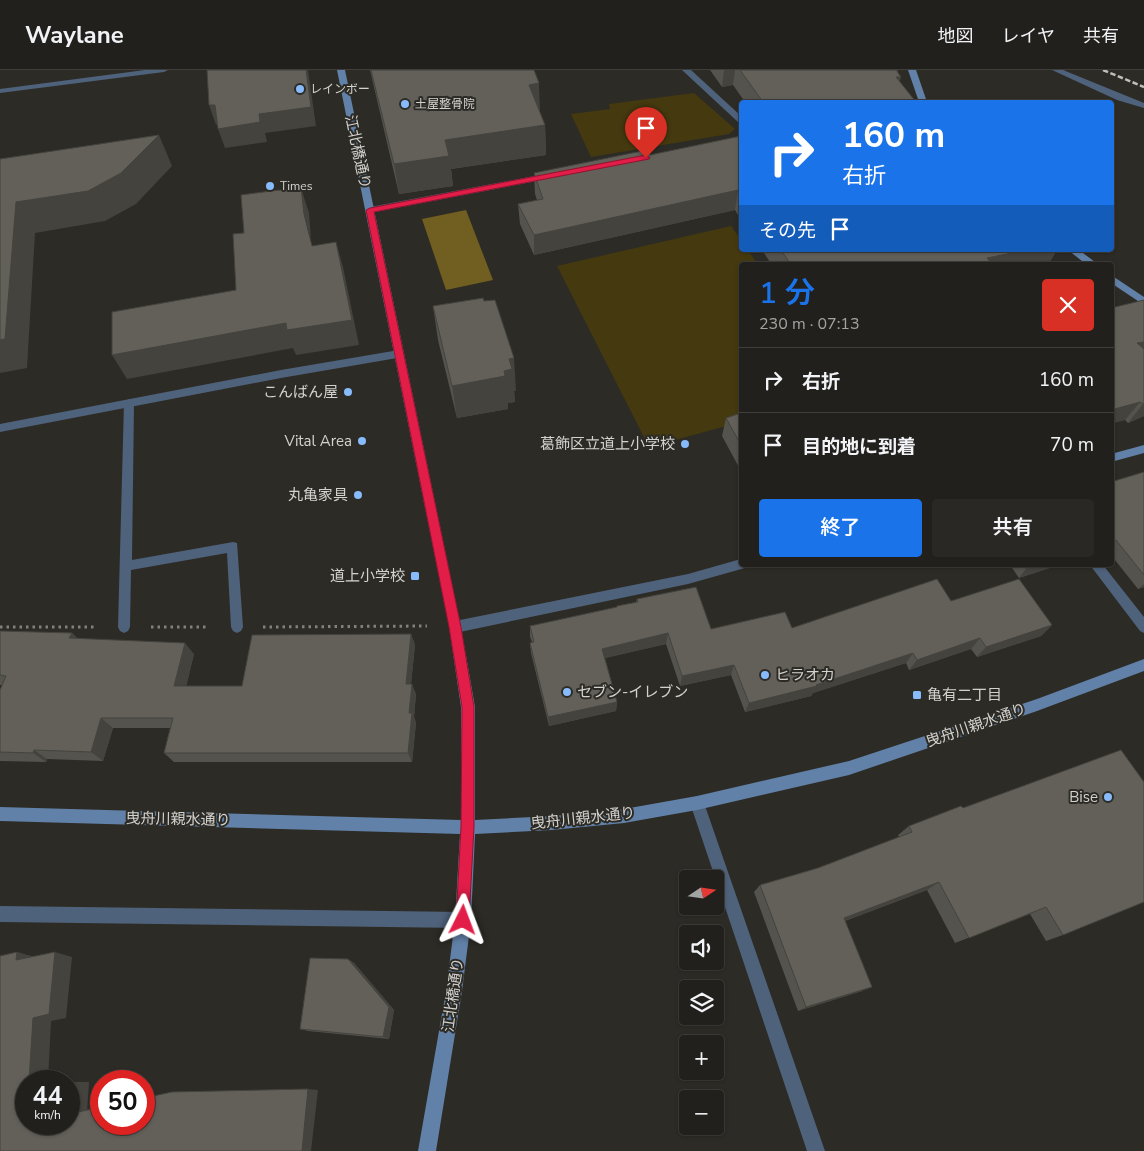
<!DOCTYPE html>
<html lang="ja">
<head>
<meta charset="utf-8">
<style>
	:root { --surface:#22201c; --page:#2a2825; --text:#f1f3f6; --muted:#a2a3a3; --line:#3f3e3b; --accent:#1a73e8 }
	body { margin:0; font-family:"Nunito Sans","Noto Sans JP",sans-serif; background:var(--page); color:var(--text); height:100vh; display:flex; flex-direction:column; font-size:19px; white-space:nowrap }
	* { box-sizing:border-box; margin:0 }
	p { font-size:16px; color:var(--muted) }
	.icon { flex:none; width:28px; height:28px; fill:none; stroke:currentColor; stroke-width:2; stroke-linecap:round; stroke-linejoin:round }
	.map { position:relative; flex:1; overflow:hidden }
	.details { position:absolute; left:739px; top:192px; width:375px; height:305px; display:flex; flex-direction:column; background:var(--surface); border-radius:5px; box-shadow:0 1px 4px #0004,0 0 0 1px var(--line) }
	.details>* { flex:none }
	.guide { position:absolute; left:739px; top:30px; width:375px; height:152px; border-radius:5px; box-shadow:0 1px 4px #0004,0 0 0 1px var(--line); background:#1a73e8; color:#fff; overflow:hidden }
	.needle { width:32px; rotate:77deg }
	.buttons { position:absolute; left:679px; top:800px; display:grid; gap:10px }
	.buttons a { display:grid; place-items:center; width:45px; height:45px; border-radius:5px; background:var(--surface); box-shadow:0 1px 4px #0004,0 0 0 1px var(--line); font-size:25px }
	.speed { position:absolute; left:15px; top:1000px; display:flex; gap:10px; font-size:25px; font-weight:700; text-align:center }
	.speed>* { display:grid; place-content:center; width:65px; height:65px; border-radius:50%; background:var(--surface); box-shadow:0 1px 4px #0004,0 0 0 1px var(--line); line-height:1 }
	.speed small { font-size:12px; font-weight:400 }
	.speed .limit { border:8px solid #d22; background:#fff; color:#111 }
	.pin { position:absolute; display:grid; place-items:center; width:42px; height:42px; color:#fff; margin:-51px -21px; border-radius:50% 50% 50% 0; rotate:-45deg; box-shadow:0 0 5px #0007 }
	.pin .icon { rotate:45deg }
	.me { position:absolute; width:55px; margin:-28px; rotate:3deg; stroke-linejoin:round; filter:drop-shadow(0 0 4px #0008) }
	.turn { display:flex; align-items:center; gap:18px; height:105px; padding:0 20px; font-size:22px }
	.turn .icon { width:65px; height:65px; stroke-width:2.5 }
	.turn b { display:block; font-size:35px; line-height:42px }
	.then { display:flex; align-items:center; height:48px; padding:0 20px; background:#0003; gap:10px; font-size:19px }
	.round { display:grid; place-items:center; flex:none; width:52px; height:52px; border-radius:5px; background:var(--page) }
	.summary { display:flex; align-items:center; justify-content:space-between; height:85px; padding:0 20px }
	h1 { font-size:30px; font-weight:600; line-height:38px; color:var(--accent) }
	.cta { display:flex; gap:10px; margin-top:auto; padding:10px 20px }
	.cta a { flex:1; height:58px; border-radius:5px; background:var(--accent); color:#fff; font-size:20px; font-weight:600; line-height:58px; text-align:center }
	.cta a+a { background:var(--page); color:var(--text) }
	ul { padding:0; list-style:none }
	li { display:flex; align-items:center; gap:15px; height:65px; padding:0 20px; border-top:1px solid var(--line) }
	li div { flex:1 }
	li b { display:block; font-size:19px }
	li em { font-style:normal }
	header { display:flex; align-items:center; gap:30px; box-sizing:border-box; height:70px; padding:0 25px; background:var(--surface); border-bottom:1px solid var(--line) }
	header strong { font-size:24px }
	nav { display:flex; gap:28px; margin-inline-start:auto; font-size:18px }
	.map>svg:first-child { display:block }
</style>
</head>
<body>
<header>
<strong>Waylane</strong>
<nav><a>地図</a><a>レイヤ</a><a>共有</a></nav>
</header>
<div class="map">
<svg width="1144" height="1081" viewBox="0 0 1144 1081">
	<rect width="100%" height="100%" fill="#2d2b25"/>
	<!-- green -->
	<path fill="#45390f" d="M 694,23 L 735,59 L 729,64 L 591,87 L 571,44 L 610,39 L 609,34 Z
		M 731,156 L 741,170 L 741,180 L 748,180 L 758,195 L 741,195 L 741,352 L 649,377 L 557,196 Z"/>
	<!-- water -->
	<path fill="#705f21" d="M 466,140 L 493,210 L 446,220 L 422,149 Z"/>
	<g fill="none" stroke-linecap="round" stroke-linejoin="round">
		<!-- path -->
		<path stroke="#83817c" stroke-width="3" stroke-dasharray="2.5 4" stroke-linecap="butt" d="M 0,557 L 97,557
			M 151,557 L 209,557
			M 263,557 L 427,556"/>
		<!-- lane -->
		<path fill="#4f627b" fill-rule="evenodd" d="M 129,329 L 134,333 L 132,490 L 233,472 L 237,473 L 243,557 L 241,561 L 237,563 L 233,561 L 231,557 L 227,483 L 131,500 L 130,557 L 128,561 L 124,563 L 120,561 L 118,557 L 124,333 Z
			M 741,489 L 741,495 L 747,495 L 745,498 L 688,514 L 455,563 L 451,561 L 449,557 L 451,553 L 455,551 L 688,504 Z"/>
		<!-- street -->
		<path fill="#4f627b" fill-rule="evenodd" d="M 145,0 L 168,0 L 164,2 L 0,23 L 0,19 Z
			M 682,0 L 691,0 L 741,46 L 741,52 L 738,52 Z
			M 1052,0 L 1063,0 L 1144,33 L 1144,38 L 1117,30 Z
			M 550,103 L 553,104 L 553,108 L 370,143 L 365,140 L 370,137 Z
			M 399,280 L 404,284 L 403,287 L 281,308 L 0,362 L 0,354 L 281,300 Z
			M 1090,495 L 1103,495 L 1144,547 L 1144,563 L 1140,561 Z
			M 697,726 L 702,728 L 704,733 L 825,1081 L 807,1081 L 690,733 L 692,728 Z
			M 0,836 L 463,842 L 468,845 L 471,850 L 468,855 L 463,858 L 0,852 Z"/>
		<!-- secondary -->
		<path fill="#6181a8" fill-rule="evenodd" d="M 337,0 L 345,0 L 461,557 L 475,637 L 475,750 L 552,746 L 624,739 L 697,726 L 849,691 L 1037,629 L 1144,589 L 1144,601 L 1037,641 L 849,705 L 697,740 L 624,753 L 552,760 L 475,764 L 471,850 L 462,921 L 436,1081 L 418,1081 L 446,921 L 455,850 L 460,764 L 0,751 L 0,737 L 461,750 L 461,637 L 449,557 Z
			M 908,0 L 916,0 L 927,32 L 919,32 Z
			M 1068,180 L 1079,180 L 1099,195 L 1087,195 Z
			M 1111,205 L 1144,227 L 1144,235 L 1111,213 Z
			M 1144,375 L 1144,383 L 1111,392 L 1111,384 Z"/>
		<!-- rail -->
		<path stroke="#c1bfbb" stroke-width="2.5" stroke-dasharray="5.5 2.5" stroke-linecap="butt" d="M 1103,0 L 1144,17"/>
	</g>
	<!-- wall -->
	<path fill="#54534d" d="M 370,0 L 534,0 L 540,43 L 545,55 L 546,85 L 451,99 L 453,116 L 399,124 Z
		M 710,0 L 898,0 L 898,2 L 899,12 L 916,32 L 745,32 L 733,15 L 722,17 Z
		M 741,66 L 741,150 L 735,140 L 534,185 L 520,154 L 518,134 L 537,130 L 535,124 L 534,103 L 650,85 Z
		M 762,180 L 1057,180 L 1049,193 L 1040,195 L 772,195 Z
		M 1144,230 L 1144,346 L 1128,353 L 1125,350 Z
		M 433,236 L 516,321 L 514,321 L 515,332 L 508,333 L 508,339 L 457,348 L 438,270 Z
		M 741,343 L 741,401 L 722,366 L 726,348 Z
		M 1144,402 L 1144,517 L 1138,519 L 1111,485 L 1111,412 Z
		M 1010,495 L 1059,495 L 1019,508 Z
		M 637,529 L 711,559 L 792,558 L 951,531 L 1052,555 L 1041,566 L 977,587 L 971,579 L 909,600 L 906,593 L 813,623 L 811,626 L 745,642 L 731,605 L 680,616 L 666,574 L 605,588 L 617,632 L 616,641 L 549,656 L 531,583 L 530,573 L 532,572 L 530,567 L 530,556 L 616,538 L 617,536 L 636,532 Z
		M 0,561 L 72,563 L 78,569 L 194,584 L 186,616 L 242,616 L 411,564 L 415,575 L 411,614 L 416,624 L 414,647 L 416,653 L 412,692 L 174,692 L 164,683 L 170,658 L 113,658 L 103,691 L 47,689 L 46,692 L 0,691 L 0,620 L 2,615 L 0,615 Z
		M 1121,680 L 1063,865 L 1046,871 L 1030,844 L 955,873 L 927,820 L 845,851 L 862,921 L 798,941 L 754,822 L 760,815 L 818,798 L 899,767 L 898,765 L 909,756 L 963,738 Z
		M 348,889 L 354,893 L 394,940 L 389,969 L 308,961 L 300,959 Z"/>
	<!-- shaded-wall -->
	<path fill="#45433e" d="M 306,0 L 308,0 L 316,56 L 265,63 L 267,72 L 225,78 L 218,59 L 259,44 Z
		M 724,0 L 735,0 L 733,15 L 722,17 Z
		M 893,0 L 898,0 L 896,7 L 901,7 L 895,27 Z
		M 539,13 L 540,43 L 529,15 Z
		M 209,35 L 215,35 L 222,54 L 216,55 Z
		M 545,55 L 546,85 L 451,99 L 453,116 L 399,124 L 394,94 L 445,70 Z
		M 159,65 L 172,96 L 136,134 L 105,151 L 35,163 L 27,298 L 0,303 L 0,270 L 16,132 Z
		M 301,118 L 309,143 L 311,169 L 320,201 L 304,144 Z
		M 738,120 L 735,140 L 534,185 L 534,165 Z
		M 336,172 L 343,197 L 359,275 L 296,285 L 293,278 L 127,309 L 112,285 Z
		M 1027,180 L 1057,180 L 1049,193 L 1040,195 L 984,195 L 987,188 Z
		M 1144,272 L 1144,287 L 1137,273 Z
		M 514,288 L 516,321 L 514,321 L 515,332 L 508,333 L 508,339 L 457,348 L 452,316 L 504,301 L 509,289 Z
		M 1140,332 L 1125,350 L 1111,354 L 1111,340 Z
		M 1143,334 L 1144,334 L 1144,346 L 1128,353 Z
		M 1038,495 L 1059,495 L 1019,508 L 1026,499 Z
		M 1144,514 L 1144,517 L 1138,519 Z
		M 1052,555 L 1041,566 L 977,587 L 986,577 Z
		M 72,563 L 83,574 L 69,568 Z
		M 668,563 L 666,574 L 601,589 L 602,579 Z
		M 411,564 L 415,575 L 410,624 L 406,614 Z
		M 980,568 L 971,579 L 909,600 L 917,590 Z
		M 185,573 L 194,584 L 184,626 L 174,616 Z
		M 913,583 L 906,593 L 813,623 L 811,626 L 745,642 L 749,633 L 816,615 Z
		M 734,595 L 731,605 L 680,616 L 682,606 Z
		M 412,614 L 416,624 L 414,647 L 416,653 L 412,692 L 408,683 L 409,643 Z
		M 617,632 L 616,641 L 549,656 L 548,647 Z
		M 101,648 L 113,658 L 103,691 L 91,682 Z
		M 34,680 L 47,689 L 46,692 L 33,683 Z
		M 939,812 L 927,820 L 834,855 L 844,848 Z
		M 17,882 L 35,887 L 16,890 Z
		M 55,882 L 72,887 L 66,948 L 51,951 L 48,1011 L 29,1011 L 33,948 Z
		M 348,889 L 354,893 L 394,940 L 389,969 L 383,967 Z
		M 872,917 L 862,921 L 798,941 L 806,937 Z
		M 72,1012 L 89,1012 L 87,1044 L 69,1044 Z
		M 308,1019 L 318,1020 L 311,1081 L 302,1081 Z"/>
	<!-- building -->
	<path fill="#626059" stroke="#45433e" d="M 207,0 L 306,0 L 311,37 L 259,44 L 260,52 L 218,59 L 215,35 L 209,35 Z
		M 371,0 L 534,0 L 539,13 L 529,15 L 545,55 L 445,70 L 449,86 L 394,94 Z
		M 740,0 L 896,0 L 901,7 L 896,7 L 916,32 L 763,32 Z
		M 159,65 L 121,103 L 88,121 L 16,132 L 5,269 L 0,270 L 0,89 Z
		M 741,66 L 741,124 L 738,120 L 534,165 L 518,134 L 543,129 L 534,103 L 647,80 L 650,85 Z
		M 301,118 L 304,144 L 312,176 L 336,172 L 352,250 L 287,260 L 286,253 L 112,285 L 112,242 L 236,220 L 233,164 L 244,163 L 241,125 L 271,121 Z
		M 781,180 L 1027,180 L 987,188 L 993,195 L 791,195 Z
		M 483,228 L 484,231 L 495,230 L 514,288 L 509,289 L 512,299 L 504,301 L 505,306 L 452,316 L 433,236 Z
		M 1144,230 L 1144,272 L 1137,273 L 1144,279 L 1144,334 L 1143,334 L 1140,332 L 1111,340 L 1111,238 Z
		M 741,343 L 741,375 L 726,348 Z
		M 1144,402 L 1144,505 L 1116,470 L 1111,472 L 1111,412 Z
		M 1024,495 L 1038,495 L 1026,499 Z
		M 937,509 L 951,531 L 1019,509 L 1052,555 L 986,577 L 980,568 L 917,590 L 913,583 L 816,615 L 817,616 L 749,633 L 734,595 L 682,606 L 668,563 L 602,579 L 617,632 L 548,647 L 530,573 L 534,572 L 530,556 L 617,537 L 617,536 L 638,532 L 637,529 L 696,517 L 711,559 L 785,542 L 792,558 Z
		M 0,561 L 72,563 L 69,568 L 185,573 L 174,616 L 242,616 L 252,565 L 411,564 L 406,614 L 412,614 L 409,643 L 412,643 L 408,683 L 164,683 L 173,648 L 101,648 L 91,682 L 34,680 L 33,683 L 0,682 L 0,620 L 6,606 L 0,605 Z
		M 1121,680 L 1144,712 L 1144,832 L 1063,865 L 1046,837 L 969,868 L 939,812 L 844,848 L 872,917 L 806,937 L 760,815 L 818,798 L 912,762 L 909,756 L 961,736 L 963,738 Z
		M 17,882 L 16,890 L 55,882 L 49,944 L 33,948 L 29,1011 L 26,1011 L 26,1054 L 69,1054 L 69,1012 L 72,1012 L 69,1044 L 101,1037 L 101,1054 L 144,1054 L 144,1028 L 172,1022 L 308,1019 L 302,1081 L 0,1081 L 0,886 Z
		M 310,888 L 348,889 L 389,937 L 383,967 L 300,959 Z"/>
	<!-- route -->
	<path fill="#e11d48" stroke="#92132f" d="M 646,85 L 650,88 L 649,89 L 374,142 L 461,557 L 474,637 L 474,757 L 469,850 L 467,855 L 463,857 L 458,855 L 456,850 L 461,757 L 462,637 L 449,557 L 366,140 L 370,138 Z"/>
	<!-- markers -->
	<g fill="#87bbfb" stroke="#2d2b25" stroke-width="2">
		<circle cx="300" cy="19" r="5"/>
		<circle cx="405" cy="34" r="5"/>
		<circle cx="270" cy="116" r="5"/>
		<circle cx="348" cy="322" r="5"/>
		<circle cx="362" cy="371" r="5"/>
		<circle cx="685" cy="374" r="5"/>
		<circle cx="358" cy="425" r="5"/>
		<rect x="410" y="501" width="10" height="10" rx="2.5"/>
		<circle cx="765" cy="605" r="5"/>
		<circle cx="567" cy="622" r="5"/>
		<rect x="912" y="620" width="10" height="10" rx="2.5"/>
		<circle cx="1108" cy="727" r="5"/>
	</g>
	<g text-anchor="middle" stroke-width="4" stroke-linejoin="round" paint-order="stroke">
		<!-- far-poi labels -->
		<g font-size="12" fill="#d3d2ce" stroke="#2d2b25" text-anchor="start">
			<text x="310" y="23">レインボー</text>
			<text x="415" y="38">土屋整骨院</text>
			<text x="280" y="120">Times</text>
		</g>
		<!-- street labels -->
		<g font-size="15" fill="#d3d2ce" stroke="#2d2b25">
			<text transform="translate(358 82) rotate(78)" y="5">江北橋通り</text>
			<text transform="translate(976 655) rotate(-19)" y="5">曳舟川親水通り</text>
			<text transform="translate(583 748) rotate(-6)" y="5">曳舟川親水通り</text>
			<text transform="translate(178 749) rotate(1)" y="5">曳舟川親水通り</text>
			<text transform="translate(453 925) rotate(-82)" y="5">江北橋通り</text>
		</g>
		<!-- poi labels -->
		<g font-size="15" fill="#d3d2ce" stroke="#2d2b25" text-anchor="end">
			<text x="338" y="327">こんばん屋</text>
			<text x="352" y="376">Vital Area</text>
			<text x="675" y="379">葛飾区立道上小学校</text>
			<text x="348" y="430">丸亀家具</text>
			<text x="405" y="511">道上小学校</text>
			<text x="775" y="610" text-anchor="start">ヒラオカ</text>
			<text x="577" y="627" text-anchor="start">セブン-イレブン</text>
			<text x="927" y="630" text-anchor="start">亀有二丁目</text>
			<text x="1098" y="732">Bise</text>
		</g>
	</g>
</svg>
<div class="buttons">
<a><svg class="needle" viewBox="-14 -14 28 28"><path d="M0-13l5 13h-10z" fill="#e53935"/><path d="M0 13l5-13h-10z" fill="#a2a3a3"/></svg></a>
<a><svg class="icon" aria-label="sound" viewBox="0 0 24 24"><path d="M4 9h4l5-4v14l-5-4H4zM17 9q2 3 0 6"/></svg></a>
<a><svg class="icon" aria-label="layers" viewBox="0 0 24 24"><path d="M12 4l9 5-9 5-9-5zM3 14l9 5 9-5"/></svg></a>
<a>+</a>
<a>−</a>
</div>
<div class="speed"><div>44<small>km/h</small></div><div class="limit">50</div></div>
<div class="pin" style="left:646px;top:88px;background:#d93025"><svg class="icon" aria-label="arrive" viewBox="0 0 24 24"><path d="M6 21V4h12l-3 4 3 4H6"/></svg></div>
<svg class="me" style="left:463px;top:850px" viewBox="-20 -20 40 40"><path d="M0-17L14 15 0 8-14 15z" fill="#e11d48" stroke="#fff" stroke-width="4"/></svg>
<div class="guide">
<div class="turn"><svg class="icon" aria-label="right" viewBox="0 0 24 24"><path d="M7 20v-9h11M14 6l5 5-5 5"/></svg><div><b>160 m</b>右折</div></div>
<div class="then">その先<svg class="icon" aria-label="arrive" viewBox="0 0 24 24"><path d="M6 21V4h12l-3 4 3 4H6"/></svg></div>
</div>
<section class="details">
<div class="summary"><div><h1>1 分</h1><p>230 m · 07:13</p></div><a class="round" style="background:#d93025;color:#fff"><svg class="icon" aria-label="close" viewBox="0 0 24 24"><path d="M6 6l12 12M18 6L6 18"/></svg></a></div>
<ul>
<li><svg class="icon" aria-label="right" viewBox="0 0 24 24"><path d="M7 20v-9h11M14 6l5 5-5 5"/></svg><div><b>右折</b></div><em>160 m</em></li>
<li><svg class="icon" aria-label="arrive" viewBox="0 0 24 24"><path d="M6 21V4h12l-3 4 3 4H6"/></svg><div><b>目的地に到着</b></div><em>70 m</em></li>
</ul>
<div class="cta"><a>終了</a><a>共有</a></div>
</section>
</div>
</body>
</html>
